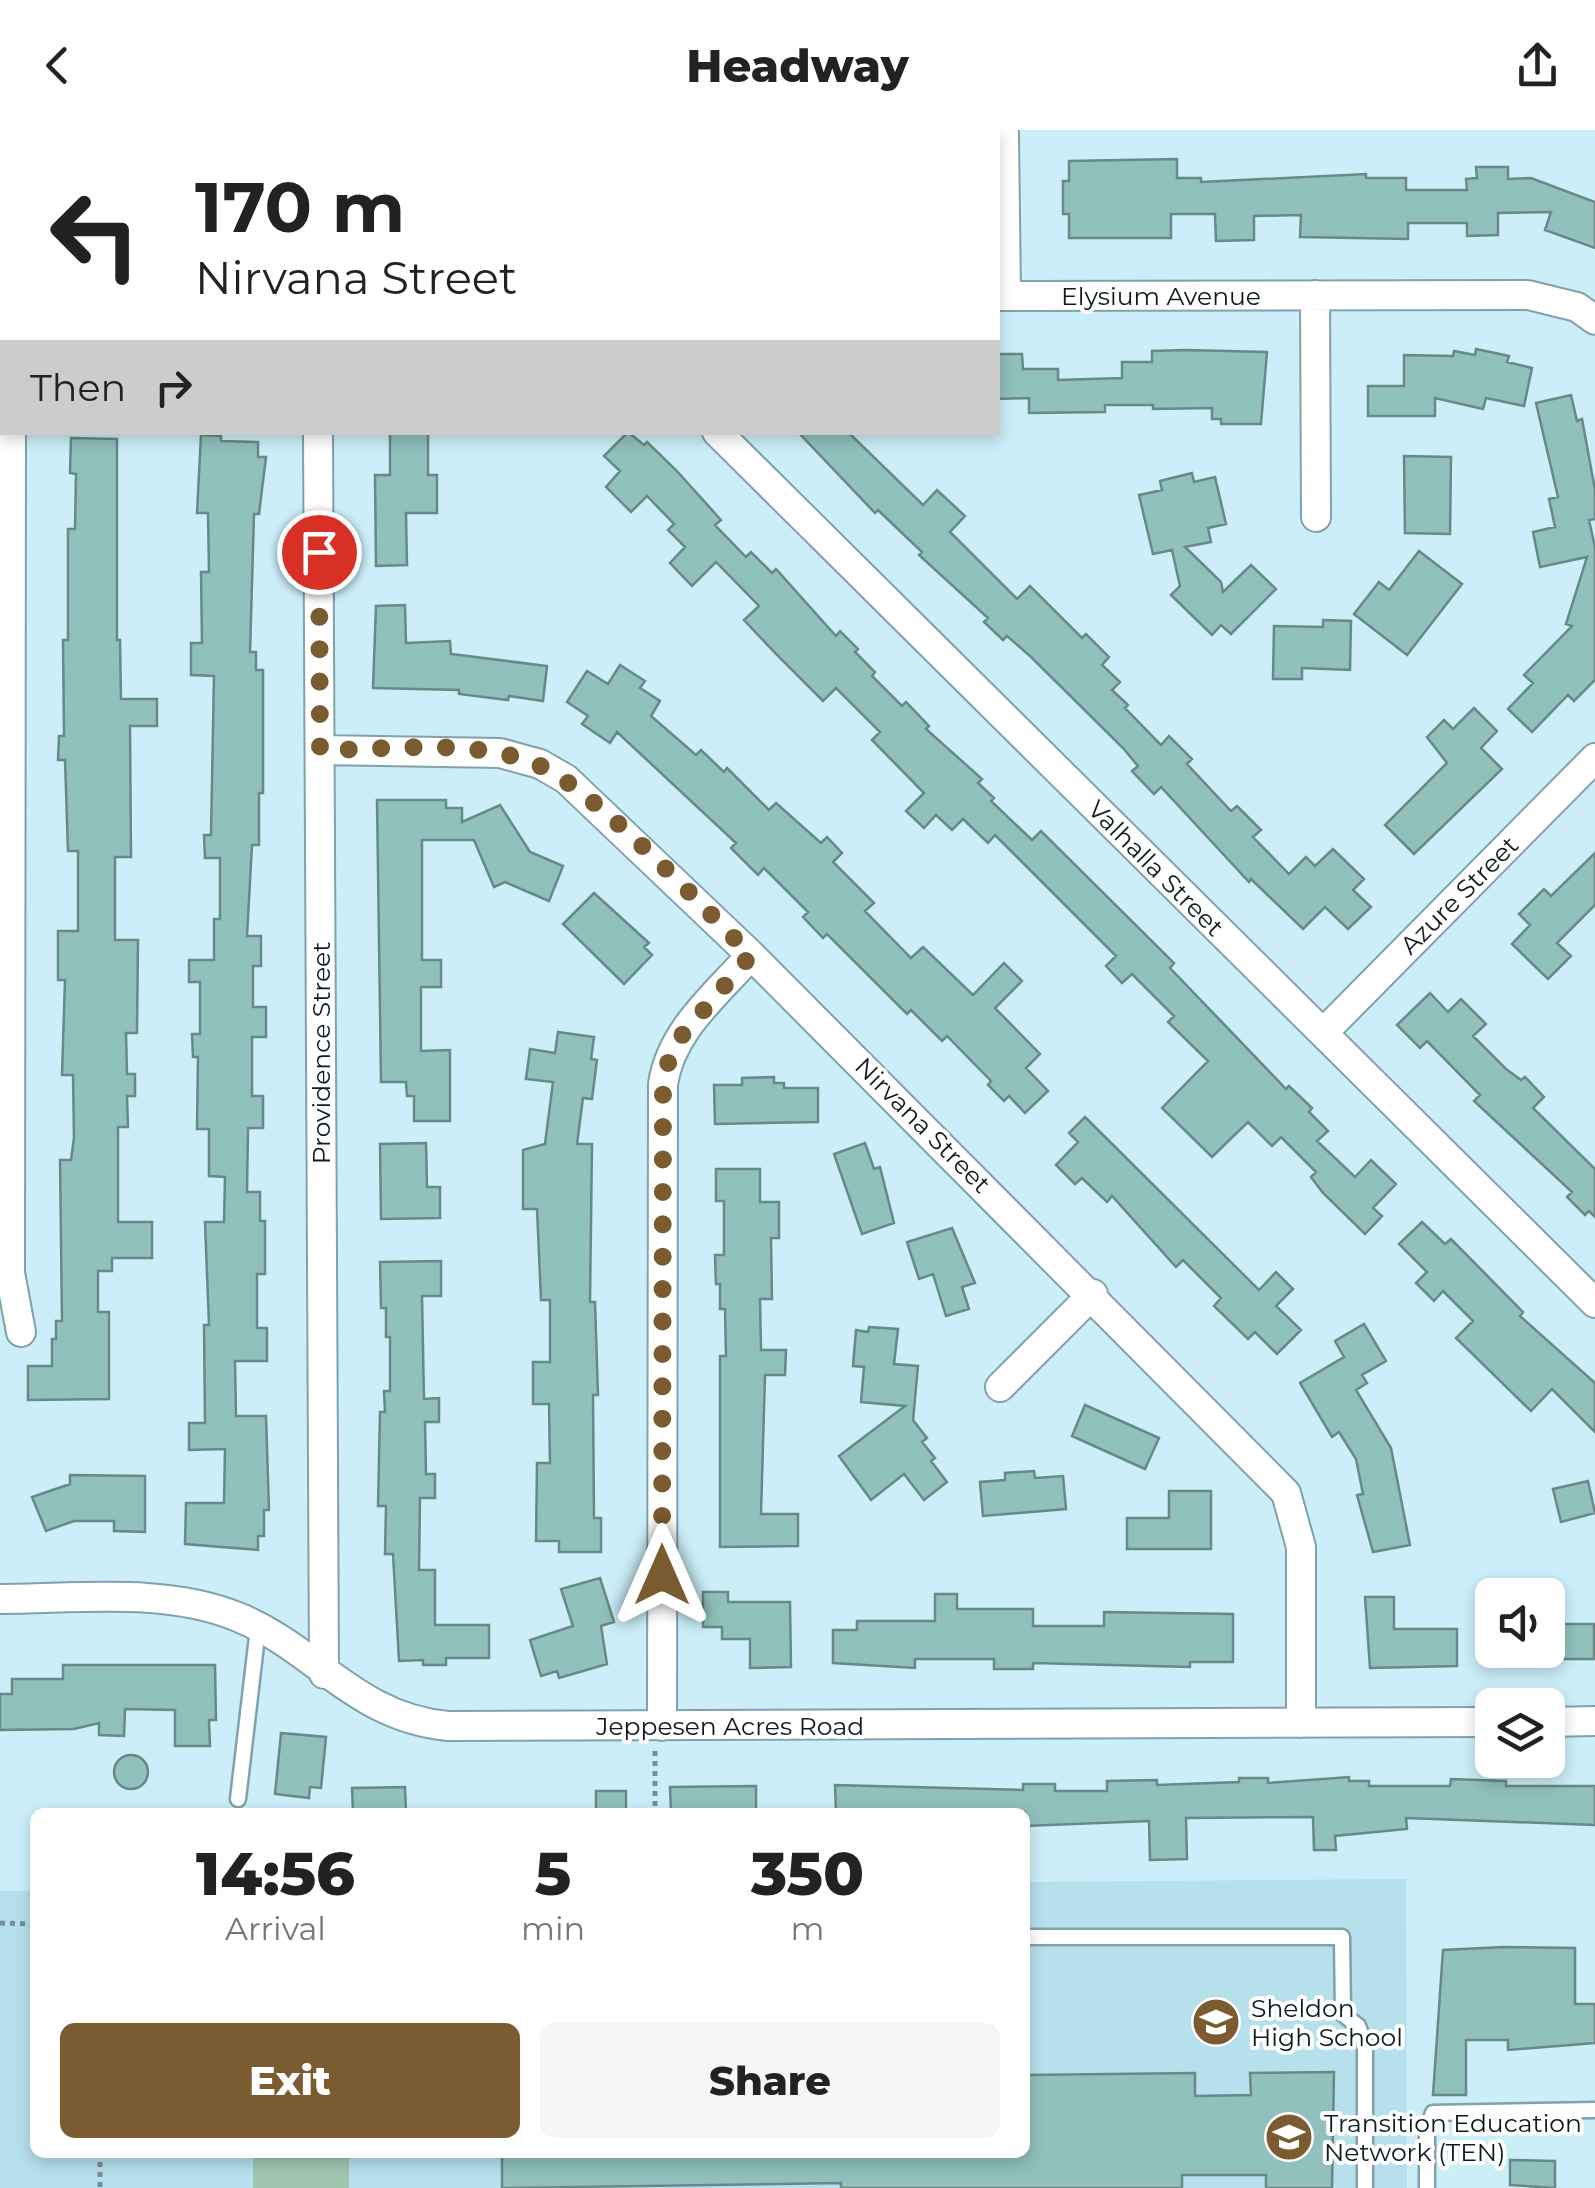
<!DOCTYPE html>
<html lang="en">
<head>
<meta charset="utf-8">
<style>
	:root { --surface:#fff; --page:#f6f6f6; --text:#222; --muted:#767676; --accent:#7b5c31 }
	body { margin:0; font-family:Montserrat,sans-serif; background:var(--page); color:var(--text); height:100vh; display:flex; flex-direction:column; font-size:38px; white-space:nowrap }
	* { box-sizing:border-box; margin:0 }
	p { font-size:32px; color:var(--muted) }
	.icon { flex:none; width:55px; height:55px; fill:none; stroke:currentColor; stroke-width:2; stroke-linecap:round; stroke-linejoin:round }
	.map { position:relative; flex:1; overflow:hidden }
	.details { position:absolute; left:30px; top:1678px; width:1000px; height:350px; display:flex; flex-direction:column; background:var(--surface); border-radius:15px; box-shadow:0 5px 15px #0003 }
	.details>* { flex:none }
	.banner { position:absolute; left:0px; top:0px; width:1000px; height:305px; box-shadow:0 5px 15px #0003; background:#fff; color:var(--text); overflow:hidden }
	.controls { position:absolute; left:1475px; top:1448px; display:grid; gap:20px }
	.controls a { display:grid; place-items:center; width:90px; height:90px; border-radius:15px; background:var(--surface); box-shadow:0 5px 15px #0003; font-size:50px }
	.pin { position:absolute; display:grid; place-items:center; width:85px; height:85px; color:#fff; margin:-42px; border:5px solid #fff; border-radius:50%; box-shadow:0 2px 10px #0007 }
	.me { position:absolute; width:110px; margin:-55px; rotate:0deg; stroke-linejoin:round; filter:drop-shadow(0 0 8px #0008) }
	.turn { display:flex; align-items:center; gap:35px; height:210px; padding:0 30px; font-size:45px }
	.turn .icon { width:130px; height:130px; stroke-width:2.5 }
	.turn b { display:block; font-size:70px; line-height:85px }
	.then { display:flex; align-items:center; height:95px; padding:0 30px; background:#0003; gap:20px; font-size:38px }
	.eta { display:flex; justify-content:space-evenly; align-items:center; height:170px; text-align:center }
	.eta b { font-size:60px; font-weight:800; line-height:70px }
	.action { display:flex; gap:20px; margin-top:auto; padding:20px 30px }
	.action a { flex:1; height:115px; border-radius:15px; background:var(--accent); color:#fff; font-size:40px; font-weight:800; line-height:115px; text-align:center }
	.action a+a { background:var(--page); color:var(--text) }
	header { display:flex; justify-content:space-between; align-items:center; height:130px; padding:0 30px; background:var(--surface); font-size:45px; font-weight:800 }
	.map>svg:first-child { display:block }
</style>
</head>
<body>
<header><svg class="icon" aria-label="back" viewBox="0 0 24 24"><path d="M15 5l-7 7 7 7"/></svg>Headway<svg class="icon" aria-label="share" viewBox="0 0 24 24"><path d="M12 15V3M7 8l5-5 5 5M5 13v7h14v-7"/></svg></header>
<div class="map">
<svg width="1595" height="2058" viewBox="0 0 1595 2058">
	<rect width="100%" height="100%" fill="#cceef8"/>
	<!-- built -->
	<path fill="#b6e0ec" d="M 1406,1749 L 1407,2058 L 0,2058 L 0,1761 L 35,1761 L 35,2022 L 1025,2022 L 1025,1752 Z"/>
	<!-- green -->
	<path fill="#a0c6b0" d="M 253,2023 L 349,2023 L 349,2058 L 253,2058 Z"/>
	<!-- building -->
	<path fill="#90c1bc" stroke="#688986" stroke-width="2.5" d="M 1177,29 L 1177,48 L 1201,48 L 1201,52 L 1366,44 L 1366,48 L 1406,48 L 1406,60 L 1467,60 L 1466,49 L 1477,48 L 1476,37 L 1508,37 L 1508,49 L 1531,48 L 1595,72 L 1595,118 L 1545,100 L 1551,82 L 1498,83 L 1498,105 L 1467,106 L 1467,93 L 1408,93 L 1408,109 L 1300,107 L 1301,85 L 1254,86 L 1254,110 L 1216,111 L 1215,84 L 1171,84 L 1171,108 L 1069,108 L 1069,84 L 1063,84 L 1063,51 L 1069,51 L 1069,31 Z
		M 1476,219 L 1509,226 L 1507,232 L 1532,238 L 1524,276 L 1486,268 L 1483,279 L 1435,268 L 1435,286 L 1368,286 L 1368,256 L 1404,256 L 1404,225 L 1453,226 L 1454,221 L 1475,225 Z
		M 1186,220 L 1267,222 L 1261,294 L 1221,294 L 1221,289 L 1212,289 L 1212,278 L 1153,279 L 1153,275 L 1105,275 L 1105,282 L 1029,283 L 1029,268 L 998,269 L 998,224 L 1022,224 L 1023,239 L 1058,239 L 1058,250 L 1122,248 L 1122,232 L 1152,232 L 1152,221 Z
		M 1571,265 L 1577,291 L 1582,289 L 1595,360 L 1595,389 L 1589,390 L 1595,417 L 1595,550 L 1574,571 L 1568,565 L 1532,602 L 1508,579 L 1533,553 L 1524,545 L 1572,496 L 1566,494 L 1587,427 L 1540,437 L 1533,402 L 1555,397 L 1549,369 L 1558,367 L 1536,273 Z
		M 390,302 L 428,302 L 428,345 L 437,345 L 437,383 L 406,383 L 407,435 L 376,436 L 375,345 L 390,345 Z
		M 628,302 L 644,315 L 647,312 L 676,340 L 721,390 L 715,395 L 746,427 L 751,422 L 772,443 L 776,439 L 836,506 L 840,501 L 858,519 L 855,522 L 875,542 L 872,546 L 902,576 L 906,572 L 929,596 L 926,599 L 982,649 L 978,653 L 994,668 L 991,671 L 1032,710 L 1041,701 L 1174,833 L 1170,838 L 1286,959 L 1289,956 L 1312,978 L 1309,982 L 1328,1001 L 1317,1011 L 1355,1047 L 1371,1030 L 1396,1054 L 1373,1078 L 1382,1086 L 1365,1104 L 1323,1063 L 1311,1047 L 1316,1042 L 1281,1007 L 1272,1016 L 1248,992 L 1212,1027 L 1162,978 L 1208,931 L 1168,892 L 1174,886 L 1132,844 L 1122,853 L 1106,836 L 1116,826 L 995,705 L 988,713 L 963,689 L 952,700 L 936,685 L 924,698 L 906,681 L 924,663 L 872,610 L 880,602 L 836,558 L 823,571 L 777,525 L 744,490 L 759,476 L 716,432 L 692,456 L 670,433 L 685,417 L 668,400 L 674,394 L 647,366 L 631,382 L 606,357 L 620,341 L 604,326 Z
		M 798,302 L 848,302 L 923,375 L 937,360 L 965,386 L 950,402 L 1017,469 L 1030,456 L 1082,508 L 1086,504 L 1109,527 L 1102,535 L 1120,552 L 1112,560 L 1128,575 L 1125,578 L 1161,615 L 1169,606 L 1192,629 L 1187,634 L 1231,681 L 1237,676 L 1261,700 L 1253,707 L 1289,744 L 1306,727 L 1315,736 L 1333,719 L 1364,749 L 1353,760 L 1371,777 L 1348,799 L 1325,777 L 1303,799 L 1251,749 L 1249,752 L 1161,657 L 1154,664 L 1132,641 L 1138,636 L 1123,618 L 1030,526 L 1007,506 L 1003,510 L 984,492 L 988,488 L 919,425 L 922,422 L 878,380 L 875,383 Z
		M 201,305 L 221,306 L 221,311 L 258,312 L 258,327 L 266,327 L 259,384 L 254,384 L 250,522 L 256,522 L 256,540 L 263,540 L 263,663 L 259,663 L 259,715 L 252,715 L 247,806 L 261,806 L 261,836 L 253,836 L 253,877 L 266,877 L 266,907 L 252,907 L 252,966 L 263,966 L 263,998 L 248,998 L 247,1062 L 260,1062 L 260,1091 L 265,1091 L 265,1144 L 257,1144 L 257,1198 L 267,1198 L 267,1231 L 235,1231 L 236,1286 L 266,1286 L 269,1380 L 264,1380 L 264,1406 L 258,1406 L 258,1420 L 185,1414 L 186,1373 L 224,1373 L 225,1319 L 189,1320 L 189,1293 L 205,1293 L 204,1195 L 209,1195 L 205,1092 L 224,1092 L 225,1047 L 209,1046 L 209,999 L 197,999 L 198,927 L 193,927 L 192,904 L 200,904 L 200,852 L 189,852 L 189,830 L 214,830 L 214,789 L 220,789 L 220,728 L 205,728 L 204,705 L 211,705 L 214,546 L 191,545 L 191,513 L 202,513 L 201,442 L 209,442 L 208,383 L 197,383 Z
		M 71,308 L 117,309 L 117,510 L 120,510 L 121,569 L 157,569 L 157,596 L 130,596 L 131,727 L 115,727 L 115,810 L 138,810 L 137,903 L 126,903 L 127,944 L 135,944 L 135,966 L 127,966 L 128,997 L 118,997 L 118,1092 L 152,1092 L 152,1128 L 112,1128 L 112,1141 L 98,1141 L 98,1182 L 109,1182 L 109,1269 L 28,1270 L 28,1236 L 52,1236 L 52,1209 L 56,1209 L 56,1191 L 62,1191 L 60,1030 L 71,1030 L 74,1008 L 73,945 L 62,945 L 65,850 L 58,850 L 58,801 L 78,801 L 78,721 L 68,721 L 65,630 L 58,630 L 59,606 L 64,606 L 63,510 L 68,510 L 68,399 L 75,399 L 76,344 L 70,343 Z
		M 1404,326 L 1451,327 L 1450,404 L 1405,403 Z
		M 1192,343 L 1194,352 L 1215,347 L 1226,394 L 1208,398 L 1211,412 L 1185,417 L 1221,452 L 1223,462 L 1251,435 L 1276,459 L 1231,504 L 1221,495 L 1212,505 L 1171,465 L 1180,456 L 1172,420 L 1153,424 L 1139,365 L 1162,360 L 1160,351 Z
		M 1419,421 L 1462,454 L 1407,525 L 1354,484 L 1379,452 L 1389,460 Z
		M 405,475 L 406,513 L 450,511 L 451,524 L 547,536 L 543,571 L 509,566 L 508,570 L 459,564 L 459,560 L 373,558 L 376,476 Z
		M 1323,490 L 1351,491 L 1350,540 L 1302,538 L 1302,549 L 1273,549 L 1274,496 L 1323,497 Z
		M 620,535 L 645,551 L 640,558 L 660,571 L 651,586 L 696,625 L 701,620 L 724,642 L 727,638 L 769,680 L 776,673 L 821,713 L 827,707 L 842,723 L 833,732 L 874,773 L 865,781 L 911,828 L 923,817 L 973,865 L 1004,833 L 1022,851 L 995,878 L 1040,924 L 1026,938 L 1048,961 L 1025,983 L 1009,966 L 1004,971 L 988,955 L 991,951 L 947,906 L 942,911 L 911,880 L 907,884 L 827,804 L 823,808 L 803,787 L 808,782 L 764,738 L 758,745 L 731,718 L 736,713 L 617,602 L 610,613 L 582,594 L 588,586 L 567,572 L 587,541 L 608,554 Z
		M 1474,578 L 1497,601 L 1481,618 L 1502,639 L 1414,724 L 1385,695 L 1447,633 L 1427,607 L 1444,590 L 1453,599 Z
		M 377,670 L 446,670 L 446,678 L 462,678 L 462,692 L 500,675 L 530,722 L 563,736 L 549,771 L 505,752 L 494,757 L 474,710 L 422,710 L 422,830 L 441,830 L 441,857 L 421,857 L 421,921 L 450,920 L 450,991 L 414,991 L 414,966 L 407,966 L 406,952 L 381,952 Z
		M 1595,723 L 1595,775 L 1557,813 L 1571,826 L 1548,849 L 1512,814 L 1530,795 L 1519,784 L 1544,759 L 1551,766 Z
		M 594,763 L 649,813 L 644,817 L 652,825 L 624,854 L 563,794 Z
		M 1430,863 L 1448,882 L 1461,869 L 1486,894 L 1473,906 L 1506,939 L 1521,950 L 1525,947 L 1544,967 L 1533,978 L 1595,1039 L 1595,1087 L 1589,1081 L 1585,1085 L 1567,1067 L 1572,1062 L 1474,971 L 1480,965 L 1427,911 L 1420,918 L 1397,895 Z
		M 558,902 L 594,907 L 591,929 L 597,930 L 592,969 L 583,968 L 577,1014 L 592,1014 L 590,1172 L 595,1172 L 598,1265 L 593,1265 L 594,1388 L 601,1388 L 601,1422 L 559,1422 L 559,1411 L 536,1411 L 537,1333 L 550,1333 L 549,1274 L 533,1274 L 533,1232 L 550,1232 L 550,1170 L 541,1170 L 537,1079 L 523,1079 L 523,1020 L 545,1014 L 553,952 L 526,949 L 530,919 L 555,923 Z
		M 774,947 L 774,953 L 784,953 L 784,958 L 818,958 L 818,992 L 715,994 L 714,955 L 742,955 L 742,948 Z
		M 1085,987 L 1259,1160 L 1276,1142 L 1293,1159 L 1276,1176 L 1301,1200 L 1277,1224 L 1255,1202 L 1248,1209 L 1214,1176 L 1221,1168 L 1183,1130 L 1176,1137 L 1112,1066 L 1107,1072 L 1082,1048 L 1075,1054 L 1056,1035 L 1078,1012 L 1069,1003 Z
		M 426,1013 L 427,1057 L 440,1057 L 440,1088 L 381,1089 L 380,1014 Z
		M 865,1013 L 874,1039 L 880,1037 L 894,1093 L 862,1104 L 834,1024 Z
		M 716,1039 L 760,1039 L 760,1072 L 779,1072 L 779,1108 L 771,1108 L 772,1169 L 760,1169 L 761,1220 L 786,1220 L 785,1245 L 765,1245 L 761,1384 L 798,1384 L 798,1416 L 720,1417 L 720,1226 L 726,1226 L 725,1179 L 720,1179 L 720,1154 L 716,1154 L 715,1125 L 724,1125 L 724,1071 L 716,1071 Z
		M 1422,1092 L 1445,1114 L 1451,1109 L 1523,1182 L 1520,1186 L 1595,1253 L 1595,1302 L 1552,1259 L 1531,1281 L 1456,1208 L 1473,1191 L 1443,1161 L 1434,1171 L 1416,1153 L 1427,1142 L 1399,1114 Z
		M 952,1098 L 975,1153 L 962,1157 L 969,1179 L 946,1186 L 933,1144 L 919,1149 L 907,1112 Z
		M 441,1131 L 441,1166 L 422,1166 L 424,1269 L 439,1268 L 439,1292 L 425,1292 L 426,1344 L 435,1344 L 435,1368 L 420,1368 L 419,1440 L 435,1440 L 435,1495 L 489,1495 L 489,1528 L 446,1528 L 446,1535 L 423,1535 L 423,1530 L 399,1531 L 393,1424 L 385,1424 L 386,1376 L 378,1376 L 380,1282 L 385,1282 L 384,1261 L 390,1261 L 390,1207 L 386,1207 L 386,1178 L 381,1178 L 380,1132 Z
		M 1364,1194 L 1386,1231 L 1362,1245 L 1367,1253 L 1356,1260 L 1391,1318 L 1410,1415 L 1373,1422 L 1357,1365 L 1363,1364 L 1356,1329 L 1339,1302 L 1332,1307 L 1300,1253 L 1344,1227 L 1335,1211 Z
		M 869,1197 L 898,1199 L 894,1234 L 918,1236 L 913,1290 L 927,1308 L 922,1312 L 935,1328 L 931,1331 L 947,1352 L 924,1370 L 904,1344 L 871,1370 L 839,1326 L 905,1276 L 861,1272 L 864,1237 L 853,1236 L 856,1200 L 868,1202 Z
		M 1085,1275 L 1159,1308 L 1145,1339 L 1072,1306 Z
		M 1034,1341 L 1035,1348 L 1063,1346 L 1066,1379 L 983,1386 L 980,1352 L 1005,1350 L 1005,1343 Z
		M 70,1345 L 145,1346 L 145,1402 L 114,1401 L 114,1391 L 74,1391 L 46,1401 L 32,1367 L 70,1354 Z
		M 1588,1351 L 1595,1383 L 1561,1392 L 1553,1359 Z
		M 1169,1361 L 1211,1361 L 1211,1419 L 1127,1419 L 1127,1388 L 1169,1388 Z
		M 600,1448 L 614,1492 L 601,1496 L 607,1534 L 559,1548 L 557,1541 L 541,1546 L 530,1510 L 573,1496 L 561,1459 Z
		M 703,1462 L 728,1462 L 728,1472 L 790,1472 L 791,1537 L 750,1538 L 750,1509 L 722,1509 L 722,1497 L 703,1497 Z
		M 935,1464 L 957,1464 L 957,1479 L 1033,1479 L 1033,1496 L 1104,1496 L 1104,1482 L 1233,1484 L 1233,1532 L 1190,1532 L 1190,1537 L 1033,1533 L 1033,1539 L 994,1539 L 994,1529 L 915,1529 L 915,1538 L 833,1533 L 833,1500 L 857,1500 L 857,1491 L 935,1491 Z
		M 1365,1467 L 1394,1467 L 1394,1499 L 1457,1499 L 1457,1536 L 1370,1538 Z
		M 1548,1494 L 1594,1494 L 1594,1529 L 1548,1529 Z
		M 63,1535 L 215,1535 L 216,1590 L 209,1590 L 210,1616 L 175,1616 L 175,1580 L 125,1579 L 124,1606 L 99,1605 L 99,1593 L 74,1599 L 0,1600 L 0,1564 L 12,1564 L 12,1549 L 63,1549 Z
		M 281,1603 L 326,1607 L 321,1658 L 310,1657 L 309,1668 L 275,1664 Z
		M114 1642a17 17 0 1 1 34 0a17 17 0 1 1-34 0Z
		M 1349,1647 L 1349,1651 L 1369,1651 L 1369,1656 L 1450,1656 L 1451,1649 L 1506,1651 L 1506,1656 L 1595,1656 L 1595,1695 L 1406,1688 L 1407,1699 L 1335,1706 L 1336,1720 L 1314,1720 L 1313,1687 L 1186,1688 L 1187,1729 L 1150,1730 L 1149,1691 L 1025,1696 L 1025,1682 L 836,1682 L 835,1655 L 1023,1660 L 1023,1654 L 1055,1654 L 1055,1661 L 1107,1661 L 1107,1651 L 1157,1650 L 1157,1655 L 1239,1652 L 1239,1648 L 1268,1648 L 1268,1653 Z
		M 756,1656 L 756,1682 L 671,1682 L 670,1657 Z
		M 405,1657 L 406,1682 L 353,1682 L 352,1658 Z
		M 596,1661 L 626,1661 L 626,1682 L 596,1682 Z
		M 1504,1817 L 1575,1818 L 1575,1874 L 1595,1874 L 1595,1913 L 1508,1920 L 1508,1910 L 1466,1910 L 1466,1965 L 1433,1965 L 1443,1820 Z
		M 1334,1942 L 1332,2058 L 1266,2058 L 1266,2045 L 1182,2045 L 1182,2058 L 841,2058 L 841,2053 L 502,2058 L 502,2022 L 1025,2022 L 1025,1945 L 1195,1943 L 1195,1966 L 1251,1965 L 1250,1943 Z
		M 1510,2030 L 1555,2031 L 1555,2058 L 1510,2055 Z"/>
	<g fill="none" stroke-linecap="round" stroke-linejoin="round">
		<!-- lane casing -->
		<g stroke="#81a1ab" stroke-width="19">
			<path id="lane" d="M 238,1669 L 258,1498
				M 1025,1807 L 1342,1807 L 1343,1884 L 1358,1896 L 1365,1915 L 1365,2058
				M 1427,2058 L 1427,1999 L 1433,1983 L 1595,1980"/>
		</g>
		<!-- street casing -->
		<g stroke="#81a1ab" stroke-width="32">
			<path id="street" d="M 12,2 L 12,0
				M 1004,4 L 1006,166
				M 1315,165 L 1316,387
				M 998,166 L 1528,165 L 1577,177 L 1595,190
				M 0,176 L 2,176
				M 11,302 L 10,1143 L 21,1202
				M 318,302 L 324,1544
				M 717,302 L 1595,1173
				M 320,620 L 500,623 L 540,634 L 566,649 L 751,825 L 1286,1363 L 1301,1417 L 1301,1593
				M 1323,903 L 1595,628
				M 1000,1257 L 1093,1164
				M 0,1469 C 77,1469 165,1457 238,1487 C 316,1519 355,1587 448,1596 L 1492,1592
				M 1548,1592 L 1595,1591
				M 662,1596 L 663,954 C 671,900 717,864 751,825"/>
		</g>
		<!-- path -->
		<path stroke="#778f96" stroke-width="5" stroke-dasharray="5 5" stroke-linecap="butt" d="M 655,1621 L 655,1682
			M 0,1793 L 35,1794
			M 100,2022 L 100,2058"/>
		<!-- lane -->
		<use href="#lane" stroke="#fff" stroke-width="14"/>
		<!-- street -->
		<use href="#street" stroke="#fff" stroke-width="28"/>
	</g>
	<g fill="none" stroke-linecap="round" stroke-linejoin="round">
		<!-- route -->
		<path stroke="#7b5c31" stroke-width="18" stroke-dasharray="0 32.4" d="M 319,422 L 320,620 C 386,620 462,609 526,630 C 587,649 701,776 751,825 L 672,917 L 663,954 L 662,1445"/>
	</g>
	<!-- icons -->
	<defs>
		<g id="school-disc" transform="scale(2.5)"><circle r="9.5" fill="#7b5c31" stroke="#fff"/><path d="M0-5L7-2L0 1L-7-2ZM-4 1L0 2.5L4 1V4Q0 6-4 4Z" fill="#fff"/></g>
	</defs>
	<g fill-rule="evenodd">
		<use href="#school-disc" x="1216" y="1892"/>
		<use href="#school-disc" x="1289" y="2007"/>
	</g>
	<g text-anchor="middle" stroke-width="8" stroke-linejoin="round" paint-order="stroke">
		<!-- street labels -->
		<g font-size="25" fill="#0e1a1e" stroke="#fff">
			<text x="1161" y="175">Elysium Avenue</text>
			<text transform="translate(1156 738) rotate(45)" y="9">Valhalla Street</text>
			<text transform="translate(1459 765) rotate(-45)" y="9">Azure Street</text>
			<text transform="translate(321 923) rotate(-90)" y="9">Providence Street</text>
			<text transform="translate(923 995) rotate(45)" y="9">Nirvana Street</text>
			<text x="730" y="1605">Jeppesen Acres Road</text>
		</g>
		<!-- poi labels -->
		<g font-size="25" fill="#0e1a1e" stroke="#fff" text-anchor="start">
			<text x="1251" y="1887">Sheldon<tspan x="1251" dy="29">High School</tspan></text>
			<text x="1324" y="2002">Transition Education<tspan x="1324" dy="29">Network (TEN)</tspan></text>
		</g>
	</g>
</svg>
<div class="controls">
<a><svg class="icon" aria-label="sound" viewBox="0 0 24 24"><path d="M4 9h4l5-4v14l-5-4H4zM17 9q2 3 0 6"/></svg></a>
<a><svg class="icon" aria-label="layers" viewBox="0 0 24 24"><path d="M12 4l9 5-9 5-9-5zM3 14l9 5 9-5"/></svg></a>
</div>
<div class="pin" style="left:319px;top:422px;background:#d93025"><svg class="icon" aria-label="arrive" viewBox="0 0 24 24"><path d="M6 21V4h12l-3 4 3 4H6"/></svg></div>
<svg class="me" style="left:662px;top:1445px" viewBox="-20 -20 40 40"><path d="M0-17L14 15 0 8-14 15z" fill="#7b5c31" stroke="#fff" stroke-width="4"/></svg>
<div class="banner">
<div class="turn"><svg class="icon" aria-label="left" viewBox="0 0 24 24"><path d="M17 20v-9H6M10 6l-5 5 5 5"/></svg><div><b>170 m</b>Nirvana Street</div></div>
<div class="then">Then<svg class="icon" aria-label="right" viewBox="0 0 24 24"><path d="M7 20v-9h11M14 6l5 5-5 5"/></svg></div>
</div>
<section class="details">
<div class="eta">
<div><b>14:56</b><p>Arrival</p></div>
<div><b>5</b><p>min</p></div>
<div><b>350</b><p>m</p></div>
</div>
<div class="action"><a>Exit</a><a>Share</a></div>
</section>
</div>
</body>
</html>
